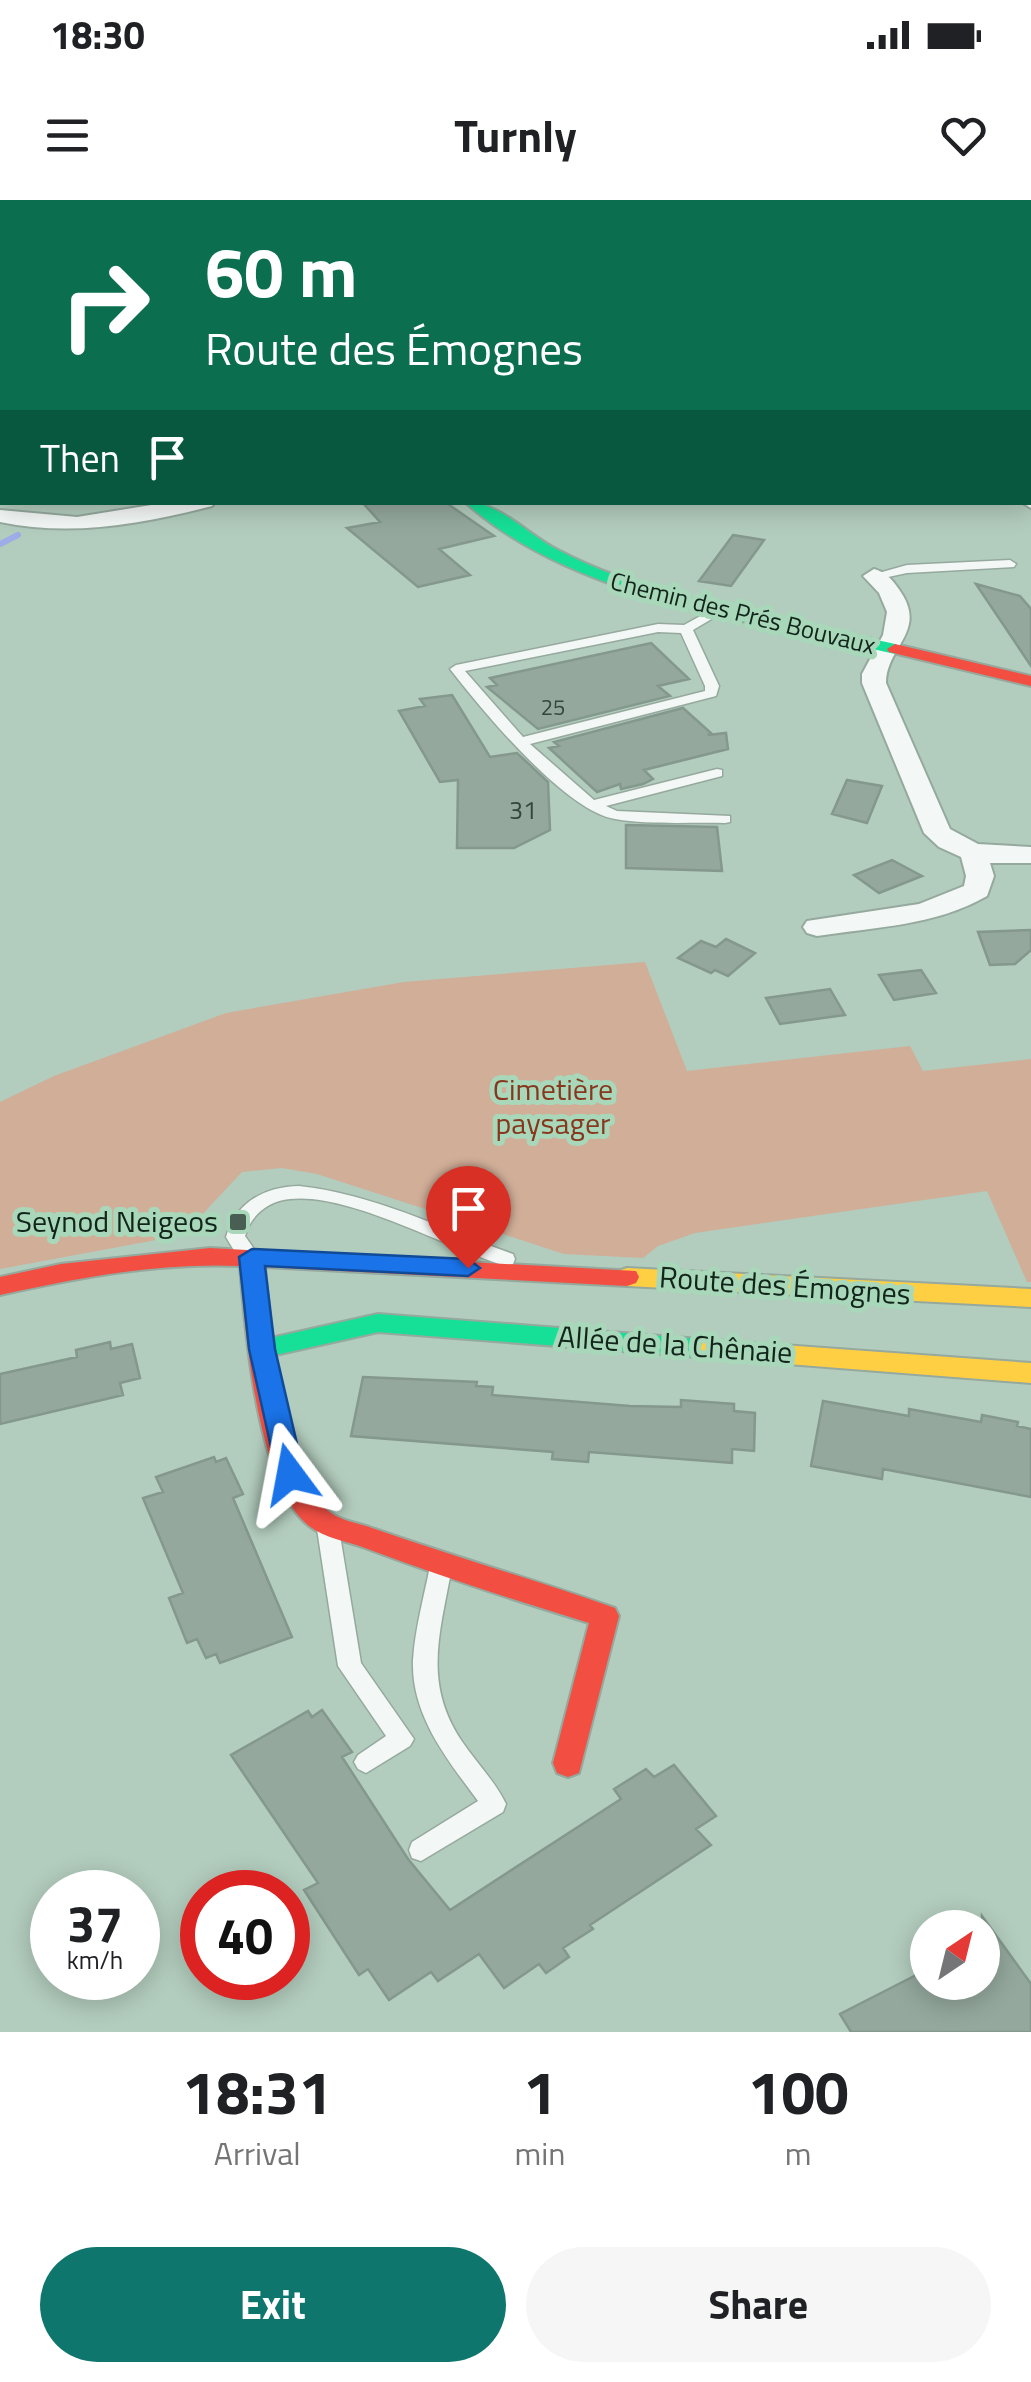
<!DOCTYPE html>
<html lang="en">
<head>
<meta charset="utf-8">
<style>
	:root { --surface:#fff; --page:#f6f6f6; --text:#202124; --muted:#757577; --accent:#0f766e }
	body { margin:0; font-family:"Titillium Web",sans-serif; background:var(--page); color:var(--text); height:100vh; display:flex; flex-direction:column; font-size:38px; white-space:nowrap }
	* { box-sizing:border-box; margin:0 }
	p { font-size:32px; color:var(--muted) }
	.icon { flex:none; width:55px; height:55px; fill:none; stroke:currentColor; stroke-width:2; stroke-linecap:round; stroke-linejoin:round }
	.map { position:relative; height:1832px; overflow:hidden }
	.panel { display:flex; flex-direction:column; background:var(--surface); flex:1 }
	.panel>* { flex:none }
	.banner { position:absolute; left:0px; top:0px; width:1032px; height:305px; box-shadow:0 5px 25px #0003; background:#0b6e4f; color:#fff; overflow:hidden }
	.needle { width:65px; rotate:35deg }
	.controls { position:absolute; left:910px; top:1710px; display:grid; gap:20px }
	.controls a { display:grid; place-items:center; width:90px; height:90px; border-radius:50%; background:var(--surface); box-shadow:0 5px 25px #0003; font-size:50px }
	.speed { position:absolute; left:30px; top:1670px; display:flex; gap:20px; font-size:50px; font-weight:700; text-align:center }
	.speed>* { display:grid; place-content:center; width:130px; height:130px; border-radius:50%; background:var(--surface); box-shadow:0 5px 25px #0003; line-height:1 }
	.speed small { font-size:25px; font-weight:400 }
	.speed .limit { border:15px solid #d22; background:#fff; color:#111 }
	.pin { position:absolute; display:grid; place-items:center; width:85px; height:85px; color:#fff; margin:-102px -42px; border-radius:50% 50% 50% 0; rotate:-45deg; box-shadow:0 0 10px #0007 }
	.pin .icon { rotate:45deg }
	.me { position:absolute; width:110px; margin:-55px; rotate:347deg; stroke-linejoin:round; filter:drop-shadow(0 0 8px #0008) }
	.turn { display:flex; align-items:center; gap:35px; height:210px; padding:0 40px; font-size:45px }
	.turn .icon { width:130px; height:130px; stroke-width:2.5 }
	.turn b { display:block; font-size:70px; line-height:85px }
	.then { display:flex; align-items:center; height:95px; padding:0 40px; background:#0003; gap:20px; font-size:38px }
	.eta { display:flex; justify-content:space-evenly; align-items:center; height:170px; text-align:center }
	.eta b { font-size:60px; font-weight:700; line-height:70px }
	.cta { display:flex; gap:20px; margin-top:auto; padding:20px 40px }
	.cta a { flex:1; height:115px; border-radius:60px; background:var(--accent); color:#fff; font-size:40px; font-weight:700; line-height:115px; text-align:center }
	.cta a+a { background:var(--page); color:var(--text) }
	.status { display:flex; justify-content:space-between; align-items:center; height:70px; padding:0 50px; background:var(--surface); direction:ltr }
	.status svg { height:28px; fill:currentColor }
	header { display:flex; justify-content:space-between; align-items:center; height:130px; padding:0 40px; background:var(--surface); font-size:45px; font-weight:700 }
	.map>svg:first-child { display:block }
</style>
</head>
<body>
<div class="status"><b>18:30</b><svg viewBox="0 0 49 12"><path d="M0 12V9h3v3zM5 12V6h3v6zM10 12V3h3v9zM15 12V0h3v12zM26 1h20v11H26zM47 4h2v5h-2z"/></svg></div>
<header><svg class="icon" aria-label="menu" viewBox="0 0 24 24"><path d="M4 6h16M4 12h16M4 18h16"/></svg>Turnly<svg class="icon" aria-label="heart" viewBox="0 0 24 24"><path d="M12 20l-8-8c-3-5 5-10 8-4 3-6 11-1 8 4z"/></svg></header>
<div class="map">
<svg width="1031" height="1832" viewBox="0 0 1031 1832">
	<rect width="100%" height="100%" fill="#b2ccbd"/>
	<!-- green -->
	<path fill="#d1ae98" d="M 645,762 L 687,871 L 910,846 L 923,871 L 1031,859 L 1031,1082 L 1027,1082 L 987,991 L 695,1033 L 658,1046 L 643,1058 L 564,1054 L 317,974 L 282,968 L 242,972 L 183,1035 L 0,1069 L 0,902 L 54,876 L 226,813 L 404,782 Z"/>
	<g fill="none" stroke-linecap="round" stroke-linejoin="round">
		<!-- stream -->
		<path stroke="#9eace7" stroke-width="6" d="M 0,344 L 18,335"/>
	</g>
	<!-- building -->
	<path fill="#94a89d" stroke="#84988d" stroke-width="2.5" d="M 362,302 L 445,302 L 494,336 L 439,349 L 470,375 L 418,387 L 347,328 L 380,322 Z
		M 733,335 L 764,340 L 731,386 L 699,381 Z
		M 976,384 L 1020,396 L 1031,409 L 1031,466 Z
		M 651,443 L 689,479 L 658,486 L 670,496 L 538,529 L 487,487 L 497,485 L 490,478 Z
		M 452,495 L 490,557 L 517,553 L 548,582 L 550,630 L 514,648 L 457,648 L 458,580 L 440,582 L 399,511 L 425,506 L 420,499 Z
		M 683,508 L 711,533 L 708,535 L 726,533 L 728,549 L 644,570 L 653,579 L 643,584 L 621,589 L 620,584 L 597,592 L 549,548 L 559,546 L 554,542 Z
		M 847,580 L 882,586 L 867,623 L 832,614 Z
		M 626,625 L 717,627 L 722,671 L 626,668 Z
		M 892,660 L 922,676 L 879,693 L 854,675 Z
		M 1031,730 L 1031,750 L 1015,764 L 990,765 L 978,732 Z
		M 726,739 L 755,753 L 728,776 L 715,770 L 711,773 L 678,758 L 701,741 L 716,747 Z
		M 921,770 L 936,793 L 894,800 L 879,775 Z
		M 830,789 L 845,815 L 780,824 L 766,798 Z
		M 110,1142 L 111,1149 L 132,1144 L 140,1178 L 120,1183 L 123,1195 L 0,1224 L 0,1174 L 77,1157 L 76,1150 Z
		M 363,1177 L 477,1182 L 476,1186 L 493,1187 L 492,1195 L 630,1206 L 681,1207 L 681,1200 L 734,1204 L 734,1211 L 755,1213 L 754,1251 L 732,1249 L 732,1263 L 589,1252 L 588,1262 L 552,1259 L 553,1252 L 351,1236 Z
		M 823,1201 L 909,1216 L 909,1209 L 981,1222 L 982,1215 L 1018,1222 L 1017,1226 L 1031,1229 L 1031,1297 L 883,1269 L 882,1279 L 811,1266 Z
		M 214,1257 L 216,1262 L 226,1258 L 243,1294 L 233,1298 L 292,1437 L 220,1463 L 216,1454 L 206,1458 L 197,1439 L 187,1443 L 169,1398 L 183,1393 L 143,1298 L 163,1292 L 156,1277 Z
		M 322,1510 L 352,1552 L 342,1557 L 408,1659 L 450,1710 L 621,1599 L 614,1589 L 646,1569 L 654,1577 L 674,1565 L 716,1616 L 696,1629 L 711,1645 L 590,1725 L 593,1729 L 563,1748 L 569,1757 L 546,1773 L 539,1764 L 504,1788 L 479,1754 L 438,1781 L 431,1772 L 389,1800 L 368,1769 L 359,1775 L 304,1690 L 318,1683 L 231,1555 L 308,1511 L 312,1517 Z
		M 982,1716 L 1031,1784 L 1031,1832 L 851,1832 L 840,1814 L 928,1769 L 928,1782 L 982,1782 Z"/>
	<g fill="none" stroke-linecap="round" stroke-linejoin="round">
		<!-- lane casing -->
		<g stroke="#95a99e" stroke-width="3">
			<path id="lane" d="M 544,0 L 555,0 L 557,2 L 547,2 Z
				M 877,0 L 887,0 L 889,2 L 880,2 Z
				M 1030,110 L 1031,110 L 1031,116 L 1030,116 Z
				M 2,123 L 2,132 L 0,133 L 0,124 Z
				M 1010,360 L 1016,364 L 1014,367 L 907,373 L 874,380 L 868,376 L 907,365 Z
				M 715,408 L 725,411 L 693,430 L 719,486 L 716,496 L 530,544 L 594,600 L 717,569 L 722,570 L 722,576 L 606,606 L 617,611 L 730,616 L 730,622 L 725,623 C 689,622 650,625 615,619 C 565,611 482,510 450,469 L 456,465 L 658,424 L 684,425 ZM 658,432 L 681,433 L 705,486 L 705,491 L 523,537 L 465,471 Z
				M 299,986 C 373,994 443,1029 513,1054 L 515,1059 L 513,1064 L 506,1066 C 447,1048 348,992 290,999 C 268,1001 251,1015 245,1036 L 259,1056 L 257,1061 C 241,1065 233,1049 226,1037 C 236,1002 264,987 299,986 Z
				M 328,1320 L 336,1323 L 339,1329 L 361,1463 L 414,1539 L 410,1546 L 366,1573 L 358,1569 L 354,1562 L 358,1555 L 386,1536 L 338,1466 L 317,1329 L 320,1323 Z
				M 441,1357 L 449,1360 L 452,1366 C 441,1430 422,1481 461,1540 C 475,1561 495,1581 506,1604 L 503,1612 L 421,1661 L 412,1658 L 409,1650 L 412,1642 L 478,1601 C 447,1559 411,1515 413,1460 C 415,1428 424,1397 430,1366 L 433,1360 Z"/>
		</g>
		<!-- street casing -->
		<g stroke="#95a99e" stroke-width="4">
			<path id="street" d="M 0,156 L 2,157 L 2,168 L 0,168 Z
				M 1030,180 L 1031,180 L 1031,192 L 1030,192 Z
				M 2,195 L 2,213 L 0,214 L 0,196 Z
				M 1031,295 L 1031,308 L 1021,302 L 1030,302 Z
				M 170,302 L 215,302 L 212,306 C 143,324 71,337 0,322 L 0,310 L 77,317 Z
				M 874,369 C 885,372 892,379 898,388 C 930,431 886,446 886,483 L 950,629 L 978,644 L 1031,647 L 1031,663 L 990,663 L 994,676 L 987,696 C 935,726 875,727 817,736 L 807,733 L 803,727 L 807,721 L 919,704 L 964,686 L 966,676 L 961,657 L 939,647 L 924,633 L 862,483 L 862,474 L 883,435 L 887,412 L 879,393 L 863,376 Z"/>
		</g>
		<!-- fast casing -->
		<g stroke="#95a99e" stroke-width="4">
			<path id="fast" d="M 465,302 C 500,302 528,335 558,350 C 654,401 788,419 895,444 L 903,449 L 895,454 C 758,422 572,399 465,302 Z
				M 378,1114 L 712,1140 L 721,1142 L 725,1149 L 721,1156 L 712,1158 L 378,1132 L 262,1158 L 253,1156 L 249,1149 L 253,1142 L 262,1140 Z"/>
		</g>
		<!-- slow casing -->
		<g stroke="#95a99e" stroke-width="4">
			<path id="slow" d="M 627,1068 L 1031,1089 L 1031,1107 L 627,1086 L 618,1083 L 615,1077 L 618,1071 Z
				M 712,1140 L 1031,1163 L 1031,1183 L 712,1158 L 703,1156 L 699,1149 L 703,1142 Z"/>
		</g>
		<!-- jam casing -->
		<g stroke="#95a99e" stroke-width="4">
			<path id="jam" d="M 895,444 L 1031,476 L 1031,486 L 889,452 L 887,449 Z
				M 210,1048 L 636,1071 L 639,1077 L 636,1083 L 627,1086 L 265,1067 C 270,1126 282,1269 326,1309 C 338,1321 360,1323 375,1329 C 455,1357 536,1380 615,1408 L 619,1416 L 579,1573 L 568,1577 L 557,1573 L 553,1563 L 589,1423 C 514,1400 439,1376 365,1348 C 347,1341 324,1338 309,1326 C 257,1286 245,1129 240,1066 C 161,1062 77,1078 0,1095 L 0,1077 L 61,1064 Z"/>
		</g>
		<!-- lane -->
		<use href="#lane" fill="#f3f7f5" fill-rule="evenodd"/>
		<!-- street -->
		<use href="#street" fill="#f3f7f5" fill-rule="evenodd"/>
		<!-- fast -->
		<use href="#fast" fill="#16e098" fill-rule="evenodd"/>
		<!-- slow -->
		<use href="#slow" fill="#ffcf43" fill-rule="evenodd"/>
		<!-- jam -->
		<use href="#jam" fill="#f24e42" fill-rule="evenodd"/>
	</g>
	<!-- route -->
	<path fill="#1a73e8" stroke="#114b97" stroke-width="2.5" d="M 252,1049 L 468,1059 L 480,1068 L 468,1076 L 265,1066 L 275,1149 L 304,1274 L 300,1282 L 290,1285 L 281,1282 L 277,1274 L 249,1149 L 239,1057 Z"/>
	<!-- markers -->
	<rect fill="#4a5f53" stroke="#a8d7ba" stroke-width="4" x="228" y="1012" width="20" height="20" rx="5"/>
	<g text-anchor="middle" stroke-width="10" stroke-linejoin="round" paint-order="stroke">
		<!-- far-number labels -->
		<g font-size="22" fill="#32463b">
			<text x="553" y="515">25</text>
		</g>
		<!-- far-street labels -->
		<g font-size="25" fill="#12251a" stroke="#a8d7ba">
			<text transform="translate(743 413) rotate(14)" y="9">Chemin des Prés Bouvaux</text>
		</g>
		<!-- number labels -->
		<g font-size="25" fill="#32463b">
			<text x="523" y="619">31</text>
		</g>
		<!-- park labels -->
		<g font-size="30" fill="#87371d" stroke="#a8d7ba">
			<text x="553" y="900">Cimetière<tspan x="553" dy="34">paysager</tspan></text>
		</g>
		<!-- poi labels -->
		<g font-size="30" fill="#12251a" stroke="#a8d7ba" text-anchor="end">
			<text x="218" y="1032">Seynod Neigeos</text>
		</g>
		<!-- street labels -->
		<g font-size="30" fill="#12251a" stroke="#a8d7ba">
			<text transform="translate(785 1086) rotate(4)" y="10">Route des Émognes</text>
			<text transform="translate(675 1145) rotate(4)" y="10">Allée de la Chênaie</text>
		</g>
	</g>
</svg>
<div class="controls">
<a><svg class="needle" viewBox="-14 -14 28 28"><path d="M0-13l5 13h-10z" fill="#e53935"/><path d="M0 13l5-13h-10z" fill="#757577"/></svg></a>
</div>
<div class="speed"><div>37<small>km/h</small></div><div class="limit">40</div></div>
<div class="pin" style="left:468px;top:1068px;background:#d93025"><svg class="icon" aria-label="arrive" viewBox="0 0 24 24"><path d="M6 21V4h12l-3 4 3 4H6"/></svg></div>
<svg class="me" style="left:290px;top:1274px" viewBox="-20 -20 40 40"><path d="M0-17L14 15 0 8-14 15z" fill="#1a73e8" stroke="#fff" stroke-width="4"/></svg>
<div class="banner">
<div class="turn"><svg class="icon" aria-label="right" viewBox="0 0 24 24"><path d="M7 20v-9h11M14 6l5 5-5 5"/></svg><div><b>60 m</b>Route des Émognes</div></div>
<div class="then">Then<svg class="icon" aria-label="arrive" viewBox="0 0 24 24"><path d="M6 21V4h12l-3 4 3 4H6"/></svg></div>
</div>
</div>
<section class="panel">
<div class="eta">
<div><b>18:31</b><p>Arrival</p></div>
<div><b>1</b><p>min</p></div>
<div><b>100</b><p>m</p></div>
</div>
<div class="cta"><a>Exit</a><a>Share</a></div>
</section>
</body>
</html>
